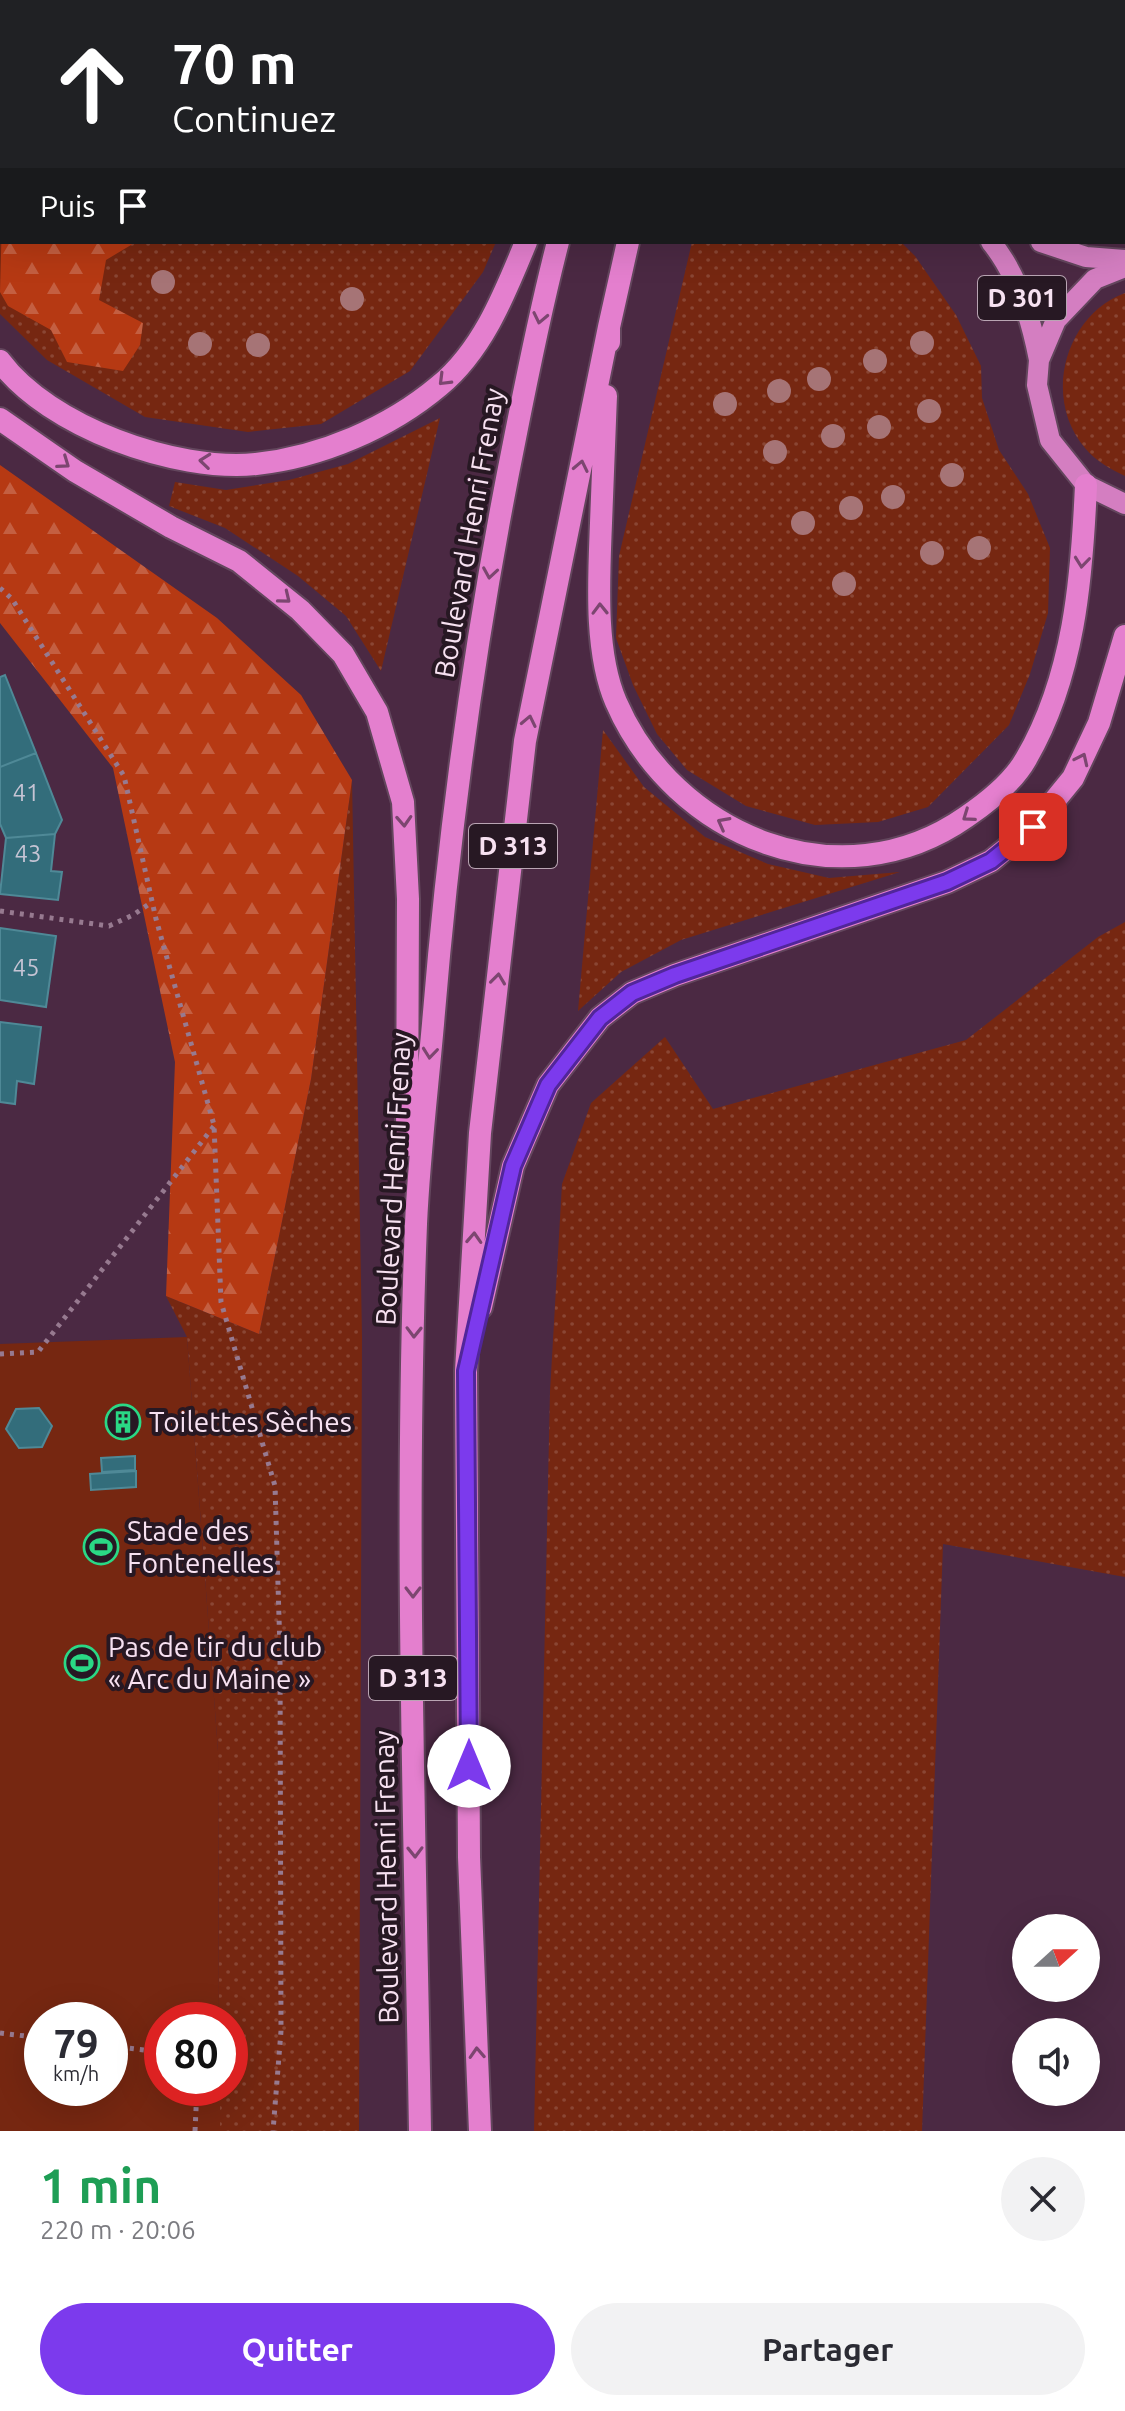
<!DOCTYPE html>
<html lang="fr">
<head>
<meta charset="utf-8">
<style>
	:root { --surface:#fff; --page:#f2f2f3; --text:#2b2b33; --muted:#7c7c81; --accent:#7c3aed }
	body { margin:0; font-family:Ubuntu,sans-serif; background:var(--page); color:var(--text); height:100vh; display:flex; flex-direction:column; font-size:30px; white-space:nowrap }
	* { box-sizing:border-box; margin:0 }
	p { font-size:26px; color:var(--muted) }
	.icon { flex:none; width:44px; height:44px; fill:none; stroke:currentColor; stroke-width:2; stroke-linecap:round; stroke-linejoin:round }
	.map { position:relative; height:2131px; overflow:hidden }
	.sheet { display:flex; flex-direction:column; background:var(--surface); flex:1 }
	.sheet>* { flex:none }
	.banner { position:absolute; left:0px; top:0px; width:1126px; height:244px; box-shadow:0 8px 32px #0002; background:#202124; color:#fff; overflow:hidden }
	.needle { width:52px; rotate:69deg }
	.buttons { position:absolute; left:1012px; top:1914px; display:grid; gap:16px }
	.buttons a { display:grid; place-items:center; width:88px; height:88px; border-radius:50%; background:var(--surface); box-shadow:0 8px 32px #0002; font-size:40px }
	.speed { position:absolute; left:24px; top:2002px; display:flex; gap:16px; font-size:40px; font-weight:700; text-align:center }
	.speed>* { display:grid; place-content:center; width:104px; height:104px; border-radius:50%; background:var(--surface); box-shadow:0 8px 32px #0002; line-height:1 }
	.speed small { font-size:20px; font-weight:400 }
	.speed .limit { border:12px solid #d22; background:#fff; color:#111 }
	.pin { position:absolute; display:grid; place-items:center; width:68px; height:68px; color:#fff; margin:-34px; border-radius:16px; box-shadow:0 4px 12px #0006 }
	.me { position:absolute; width:88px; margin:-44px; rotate:0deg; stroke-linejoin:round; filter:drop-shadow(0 0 6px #0008) }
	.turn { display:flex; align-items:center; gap:28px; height:168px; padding:0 40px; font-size:36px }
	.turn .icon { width:104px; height:104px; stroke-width:2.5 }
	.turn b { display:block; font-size:56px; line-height:68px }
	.then { display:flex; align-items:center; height:76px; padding:0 40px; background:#0003; gap:16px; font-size:30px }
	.round { display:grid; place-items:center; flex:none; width:84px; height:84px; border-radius:42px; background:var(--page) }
	.headline { display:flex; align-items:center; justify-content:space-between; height:136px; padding:0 40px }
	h1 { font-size:48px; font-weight:700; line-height:60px; color:#1e9e55 }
	.primary-button { display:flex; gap:16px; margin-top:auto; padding:16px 40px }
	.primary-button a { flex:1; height:92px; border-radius:48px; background:var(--accent); color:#fff; font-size:32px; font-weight:700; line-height:92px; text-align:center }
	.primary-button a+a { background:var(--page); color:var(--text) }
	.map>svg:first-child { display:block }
</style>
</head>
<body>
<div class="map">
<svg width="1125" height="2131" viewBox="0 0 1125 2131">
	<defs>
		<pattern id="grass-dots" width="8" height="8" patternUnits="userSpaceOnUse" patternTransform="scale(2)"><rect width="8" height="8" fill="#762711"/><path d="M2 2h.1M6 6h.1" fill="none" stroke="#8a4634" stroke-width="1.8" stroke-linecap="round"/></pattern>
		<pattern id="forest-firs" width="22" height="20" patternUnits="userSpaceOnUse" patternTransform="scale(2)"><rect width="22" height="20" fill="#b63913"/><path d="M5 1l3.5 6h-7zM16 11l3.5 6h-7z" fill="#c45f41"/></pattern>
	</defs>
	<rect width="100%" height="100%" fill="#4b2943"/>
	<!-- grass -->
	<path fill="url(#grass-dots)" d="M 0,0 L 583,0 L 2,2 L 2,242 L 496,242 L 483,272 L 410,371 L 321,424 L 248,432 L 145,417 L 47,360 L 0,314 Z
		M 692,242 L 901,242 L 915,256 L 956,315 L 981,366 L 982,398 L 999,450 L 1028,494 L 1050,548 L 1048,613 L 1030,674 L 1009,725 L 928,807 L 878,822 L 815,825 L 746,806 L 687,770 L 657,734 L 633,685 L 616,638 L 619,556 Z
		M 1125,293 L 1125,476 C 1110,469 1096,461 1085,448 C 1042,398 1065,315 1125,293 Z
		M 440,418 L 381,671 L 346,616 L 298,576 L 225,528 L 169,506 L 175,482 L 226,490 L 289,480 L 348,464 Z
		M 603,730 L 644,787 L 705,837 L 768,864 L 829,878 L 900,872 L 681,940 L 621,972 L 578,1011 Z
		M 352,780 L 362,1337 L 359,2131 L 220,2131 L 220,2088 L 230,2088 L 230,2020 L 219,2020 L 218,1751 L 187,1337 L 166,1296 L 259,1334 L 311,1079 Z
		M 1125,922 L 1125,1577 L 943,1544 L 922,2131 L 534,2131 L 550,1392 L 562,1184 L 591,1103 L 665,1037 L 713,1109 L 966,1040 L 1098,937 Z"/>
	<!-- forest -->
	<path fill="url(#forest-firs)" d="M 2,218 L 2,242 L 136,242 L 106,260 L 99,300 L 143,323 L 140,345 L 123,371 L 67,362 L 51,330 L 8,306 L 0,292 Z
		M 0,465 L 217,618 L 301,695 L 352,780 L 311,1079 L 259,1334 L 166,1296 L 175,1062 L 113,768 L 0,623 Z"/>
	<!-- park -->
	<path fill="#762711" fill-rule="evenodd" d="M 187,1337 L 218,1751 L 219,2020 L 162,2020 L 162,2088 L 220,2088 L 220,2131 L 0,2131 L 0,1344 ZM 42,2020 L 110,2020 L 110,2088 L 42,2088 Z"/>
	<!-- building -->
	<path fill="#336d7b" stroke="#4f8997" stroke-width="2" d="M 5,675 L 36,753 L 0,767 L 0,677 Z
		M 36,753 L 62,820 L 55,834 L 6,838 L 0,824 L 0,767 Z
		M 55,834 L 51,871 L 62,872 L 58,900 L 0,894 L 6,838 Z
		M 0,928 L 56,936 L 46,1007 L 0,1000 Z
		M 0,1022 L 41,1027 L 34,1084 L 17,1081 L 15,1104 L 0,1102 Z
		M 39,1408 L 52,1426 L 42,1447 L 19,1448 L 6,1429 L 16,1409 Z
		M 129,1413 L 130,1430 L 116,1431 L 115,1414 Z
		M 135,1456 L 135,1470 L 102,1472 L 101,1458 Z
		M 136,1471 L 136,1487 L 91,1490 L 90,1474 Z"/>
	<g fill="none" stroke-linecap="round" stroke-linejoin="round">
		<!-- minor casing -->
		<g stroke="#63465d" stroke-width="24">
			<path id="minor" d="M 932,0 L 935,2
				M 1124,136 L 1125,137"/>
		</g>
		<!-- primary casing -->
		<g stroke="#63465d" stroke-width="24">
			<path id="primary" d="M 991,242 C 1018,275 1031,318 1039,360
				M 1041,242 L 1086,257 L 1125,260
				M 1125,267 L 1095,279 L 1056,320 L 1039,360 L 1037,385 L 1050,440 L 1086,485 L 1125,504"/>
		</g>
		<!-- trunk casing -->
		<g stroke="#63465d" stroke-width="26">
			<path id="trunk" d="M 626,2 L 626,0
				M 702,2 L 703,0
				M 609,342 L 609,327 L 628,242
				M 0,361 C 49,427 176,472 256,464 C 321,457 389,428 439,386 C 483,350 505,293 526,242
				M 606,396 C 604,438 603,480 601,523 C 599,577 594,651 616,702 C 674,836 840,905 966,817 C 988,802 1013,782 1026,759 C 1074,677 1082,578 1086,485
				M 0,419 L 75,471 L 171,527 L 239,561 L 300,610 L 343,654 L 377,712 L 403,802 L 408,899 L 407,1145
				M 481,1307 L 513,1166 L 548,1085 L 600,1018 L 632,993 L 675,975 L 947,882 L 991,861 L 1033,827 L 1073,778 L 1099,723 L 1125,636
				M 420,2131 C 415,1829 404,1526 416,1224 C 419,1157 427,1091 433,1024 C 449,827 476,631 515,438 C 528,372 541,307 558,242
				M 480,2131 L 469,1857 L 466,1371 L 480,1133 L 525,741 L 609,327"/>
		</g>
		<!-- path -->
		<path stroke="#977a90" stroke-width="5" stroke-dasharray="4 6" stroke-linecap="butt" d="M 0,588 L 12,599 L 124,776 L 156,919 L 214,1125 L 221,1302 L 275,1486 L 280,1650 L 281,2031 L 273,2131
			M 0,911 L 109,926 L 133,915 L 152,902
			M 0,1354 L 38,1352 L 214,1126
			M 0,2033 L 42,2038
			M 110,2046 L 162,2052
			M 195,2131 L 197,2088"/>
		<!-- minor -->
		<use href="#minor" stroke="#a37b99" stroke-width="20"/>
		<!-- primary -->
		<use href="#primary" stroke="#d47ec1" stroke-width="20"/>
		<!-- trunk -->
		<use href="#trunk" stroke="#e47fce" stroke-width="22"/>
	</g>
	<!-- trees -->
	<g fill="#a67476">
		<circle cx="163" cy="282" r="12"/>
		<circle cx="352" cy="299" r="12"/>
		<circle cx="922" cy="343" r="12"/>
		<circle cx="200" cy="344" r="12"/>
		<circle cx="258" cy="345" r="12"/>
		<circle cx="875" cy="361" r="12"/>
		<circle cx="819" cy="379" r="12"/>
		<circle cx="779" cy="391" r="12"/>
		<circle cx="725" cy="404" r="12"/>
		<circle cx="929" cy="411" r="12"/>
		<circle cx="879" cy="427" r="12"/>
		<circle cx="833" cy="436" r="12"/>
		<circle cx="775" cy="452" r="12"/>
		<circle cx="952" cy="475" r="12"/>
		<circle cx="893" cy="497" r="12"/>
		<circle cx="851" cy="508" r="12"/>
		<circle cx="803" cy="523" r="12"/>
		<circle cx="979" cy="548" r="12"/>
		<circle cx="932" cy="553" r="12"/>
		<circle cx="844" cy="584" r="12"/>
	</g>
	<!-- one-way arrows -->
	<defs><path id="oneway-chevron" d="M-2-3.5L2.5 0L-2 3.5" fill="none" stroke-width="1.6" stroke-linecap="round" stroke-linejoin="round" transform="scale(2)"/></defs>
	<g stroke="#7c4670">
		<use href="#oneway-chevron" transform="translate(540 318) rotate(102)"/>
		<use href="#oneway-chevron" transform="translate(444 380) rotate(135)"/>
		<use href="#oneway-chevron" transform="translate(205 461) rotate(-174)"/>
		<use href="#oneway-chevron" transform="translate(64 463) rotate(35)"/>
		<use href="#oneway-chevron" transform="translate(581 466) rotate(-78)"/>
		<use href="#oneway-chevron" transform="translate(1082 562) rotate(96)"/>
		<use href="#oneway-chevron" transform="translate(490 573) rotate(99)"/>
		<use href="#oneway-chevron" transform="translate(285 598) rotate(39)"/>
		<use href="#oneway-chevron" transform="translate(600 609) rotate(-91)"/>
		<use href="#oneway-chevron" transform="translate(529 721) rotate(-78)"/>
		<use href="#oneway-chevron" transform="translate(1082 759) rotate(-65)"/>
		<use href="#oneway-chevron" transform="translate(968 816) rotate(145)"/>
		<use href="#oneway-chevron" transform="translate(404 821) rotate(87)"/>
		<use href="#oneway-chevron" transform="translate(723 823) rotate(-152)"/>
		<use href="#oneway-chevron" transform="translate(498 979) rotate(-83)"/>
		<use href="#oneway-chevron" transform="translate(430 1053) rotate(96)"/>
		<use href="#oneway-chevron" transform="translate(474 1238) rotate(-87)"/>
		<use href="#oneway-chevron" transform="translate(414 1332) rotate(91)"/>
		<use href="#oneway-chevron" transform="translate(413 1592) rotate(90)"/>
		<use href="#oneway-chevron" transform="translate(415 1852) rotate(89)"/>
		<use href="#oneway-chevron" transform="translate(477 2053) rotate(-93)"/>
	</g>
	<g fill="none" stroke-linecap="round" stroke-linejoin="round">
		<!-- route casing -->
		<g stroke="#51269a" stroke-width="20">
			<path id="route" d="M 469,1766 L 466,1371 L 513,1166 L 548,1085 L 600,1018 L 632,993 L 675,975 L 947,882 L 991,861 L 1033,827"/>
		</g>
		<!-- route -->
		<use href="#route" stroke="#7c3aed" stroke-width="14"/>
	</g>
	<!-- icons -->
	<defs>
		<g id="building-ring" transform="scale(1.8)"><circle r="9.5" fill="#271823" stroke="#2ad885" stroke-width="1.5"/><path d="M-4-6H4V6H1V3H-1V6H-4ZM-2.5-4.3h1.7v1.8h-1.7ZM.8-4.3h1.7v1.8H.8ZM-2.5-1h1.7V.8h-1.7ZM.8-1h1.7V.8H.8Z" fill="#2ad885"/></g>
		<g id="stadium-ring" transform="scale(1.8)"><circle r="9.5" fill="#271823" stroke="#2ad885" stroke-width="1.5"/><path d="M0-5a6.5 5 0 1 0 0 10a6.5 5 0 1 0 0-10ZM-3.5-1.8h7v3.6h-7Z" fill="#2ad885"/></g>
	</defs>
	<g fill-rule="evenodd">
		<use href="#building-ring" x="123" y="1422"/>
		<use href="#stadium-ring" x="101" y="1547"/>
		<use href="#stadium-ring" x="82" y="1663"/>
	</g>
	<g text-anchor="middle" stroke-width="8" stroke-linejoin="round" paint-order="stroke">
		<!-- number labels -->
		<g font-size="24" fill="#c6c4d4">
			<text x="26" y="801">41</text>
			<text x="28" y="862">43</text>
			<text x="26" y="976">45</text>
		</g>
		<!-- shield labels -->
		<g fill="#271823" stroke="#b9a5b3" stroke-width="2">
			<rect x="978" y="276" width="88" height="44" rx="6"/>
			<rect x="469" y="824" width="88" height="44" rx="6"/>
			<rect x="369" y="1656" width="88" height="44" rx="6"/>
		</g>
		<g font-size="26" font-weight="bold" fill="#f7e1f1">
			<text x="1022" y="307">D 301</text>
			<text x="513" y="855">D 313</text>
			<text x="413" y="1687">D 313</text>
		</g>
		<!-- street labels -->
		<g font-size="28" fill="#f7e1f1" stroke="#271823">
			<text transform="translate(469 533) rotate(-80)" y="10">Boulevard Henri Frenay</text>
			<text transform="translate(393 1179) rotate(-87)" y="10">Boulevard Henri Frenay</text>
			<text transform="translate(386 1877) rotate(-91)" y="10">Boulevard Henri Frenay</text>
		</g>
		<!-- poi labels -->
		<g font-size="28" fill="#f7e1f1" stroke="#271823" text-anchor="start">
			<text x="149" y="1432">Toilettes Sèches</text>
			<text x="127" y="1541">Stade des<tspan x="127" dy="32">Fontenelles</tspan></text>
			<text x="108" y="1657">Pas de tir du club<tspan x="108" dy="32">« Arc du Maine »</tspan></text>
		</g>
	</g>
</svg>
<div class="buttons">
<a><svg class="needle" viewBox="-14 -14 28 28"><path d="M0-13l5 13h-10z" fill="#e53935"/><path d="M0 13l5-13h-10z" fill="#7c7c81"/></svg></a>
<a><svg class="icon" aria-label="sound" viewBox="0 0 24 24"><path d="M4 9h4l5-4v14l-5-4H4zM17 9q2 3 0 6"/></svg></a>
</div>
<div class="speed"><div>79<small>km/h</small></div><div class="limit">80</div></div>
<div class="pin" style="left:1033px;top:827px;background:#d93025"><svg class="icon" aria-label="arrive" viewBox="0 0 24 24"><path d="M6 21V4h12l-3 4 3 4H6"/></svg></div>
<svg class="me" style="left:469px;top:1766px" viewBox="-20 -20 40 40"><circle r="19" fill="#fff"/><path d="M0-13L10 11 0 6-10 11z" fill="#7c3aed"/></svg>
<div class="banner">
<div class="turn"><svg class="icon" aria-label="ahead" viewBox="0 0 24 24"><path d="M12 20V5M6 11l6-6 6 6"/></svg><div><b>70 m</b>Continuez</div></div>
<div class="then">Puis<svg class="icon" aria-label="arrive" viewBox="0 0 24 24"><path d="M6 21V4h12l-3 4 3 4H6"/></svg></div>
</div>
</div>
<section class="sheet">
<div class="headline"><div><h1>1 min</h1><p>220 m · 20:06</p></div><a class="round"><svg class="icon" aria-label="close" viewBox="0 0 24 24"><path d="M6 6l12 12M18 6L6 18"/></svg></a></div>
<div class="primary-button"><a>Quitter</a><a>Partager</a></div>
</section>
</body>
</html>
